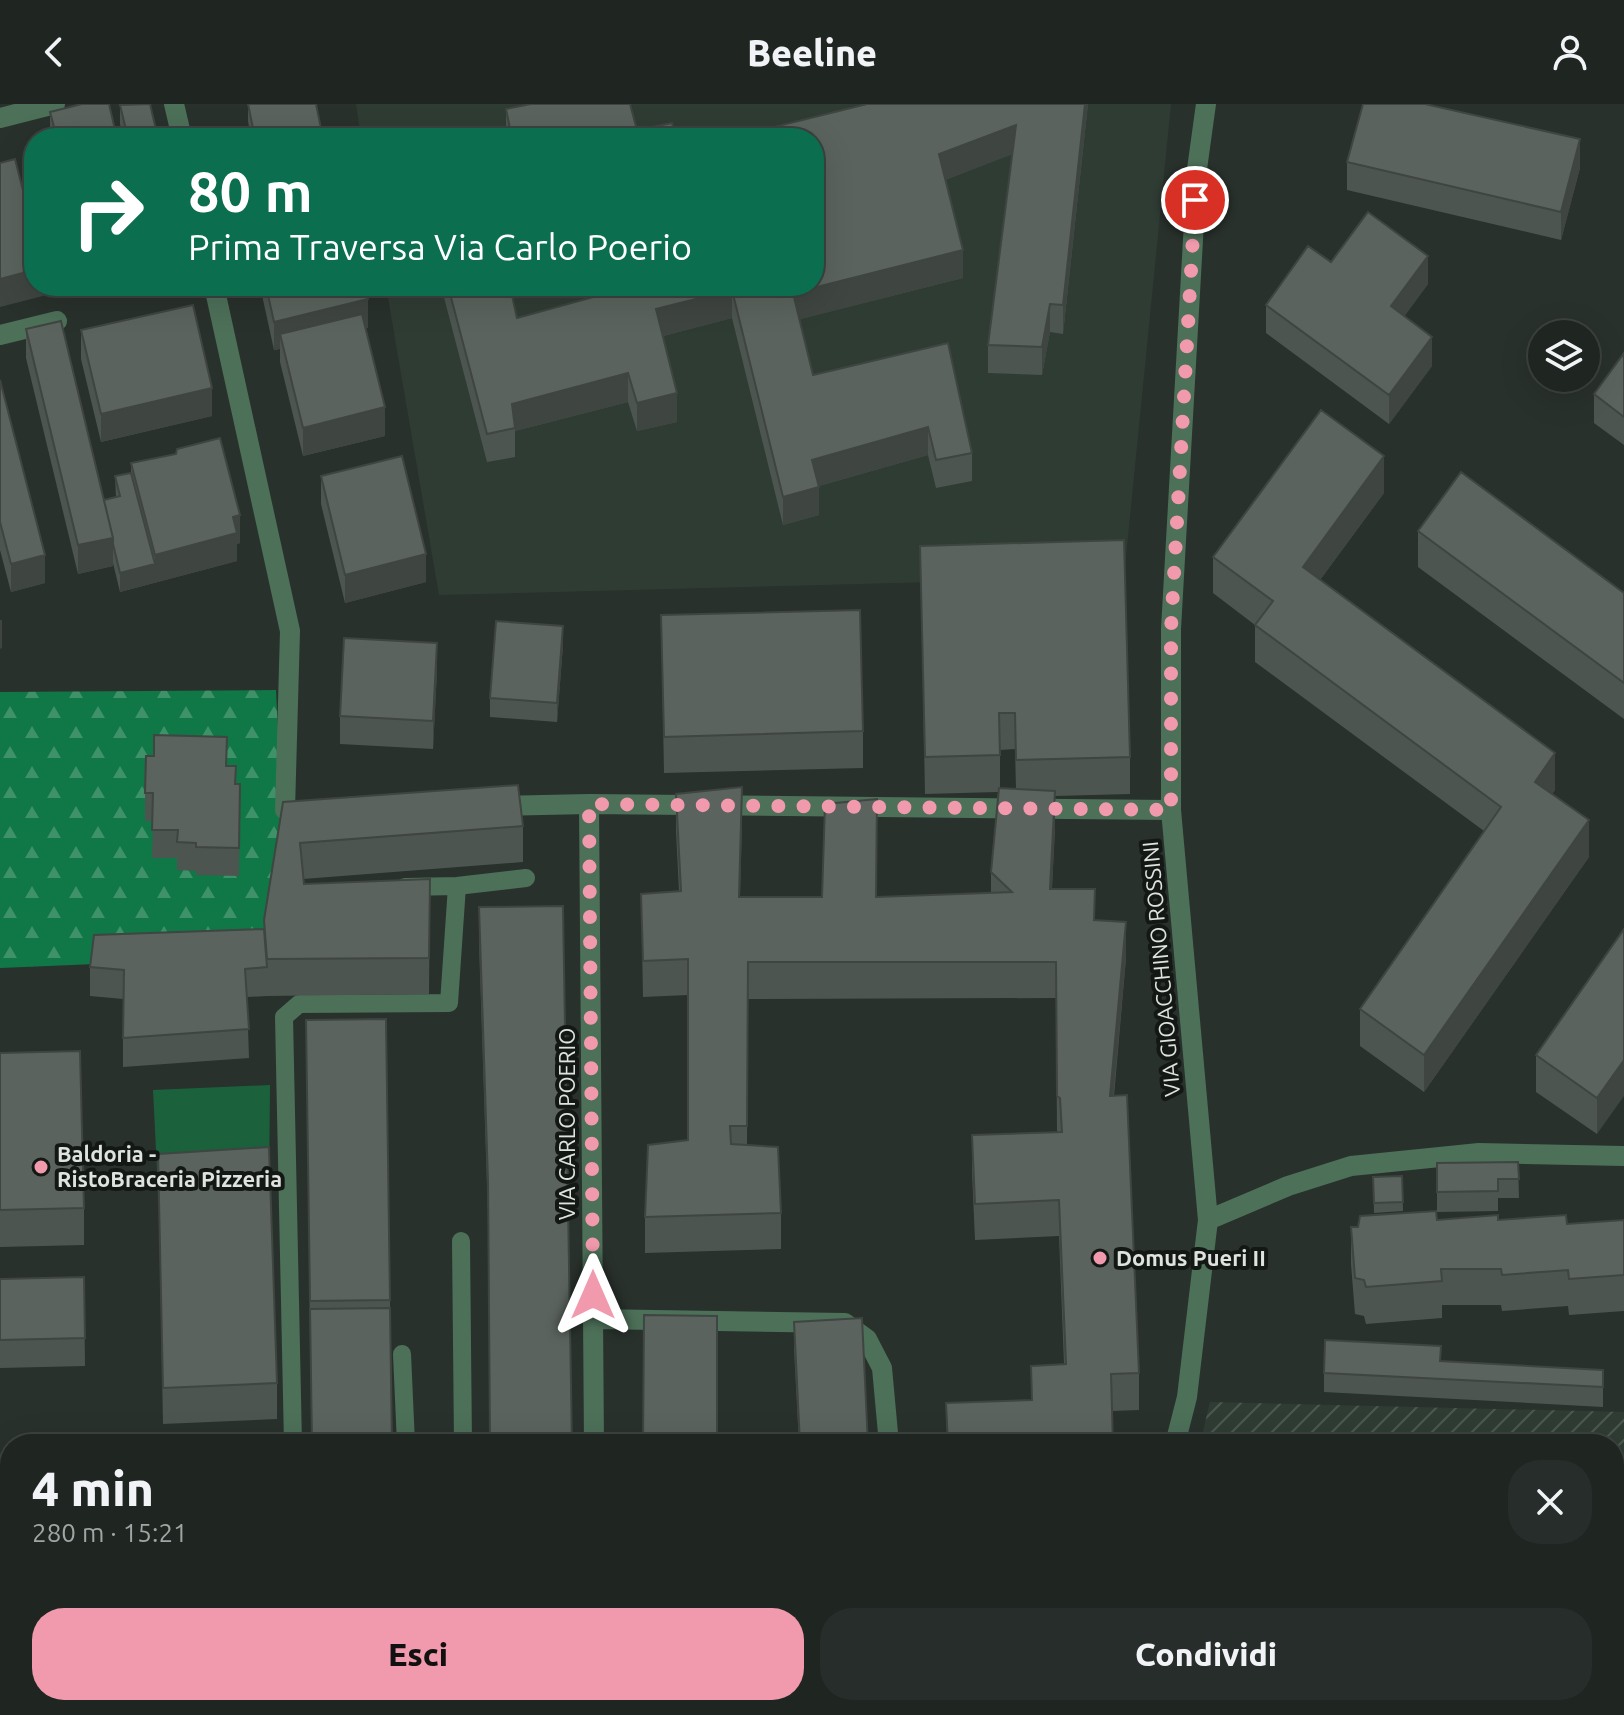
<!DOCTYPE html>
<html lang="it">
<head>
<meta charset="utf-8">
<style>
	:root { --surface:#1f2521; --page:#272d2a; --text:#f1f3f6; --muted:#a1a5a5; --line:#3c423f; --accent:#f29aad }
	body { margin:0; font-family:Ubuntu,sans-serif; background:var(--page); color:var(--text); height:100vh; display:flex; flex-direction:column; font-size:30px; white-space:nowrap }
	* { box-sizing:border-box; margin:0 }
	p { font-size:26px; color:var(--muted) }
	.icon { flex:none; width:44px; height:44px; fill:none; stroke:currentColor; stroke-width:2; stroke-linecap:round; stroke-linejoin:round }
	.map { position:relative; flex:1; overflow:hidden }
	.drawer { position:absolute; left:0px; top:1330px; width:1624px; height:282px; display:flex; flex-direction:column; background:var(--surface); border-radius:32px 32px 0 0; box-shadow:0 8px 32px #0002,0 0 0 2px var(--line) }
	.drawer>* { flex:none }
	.hud { position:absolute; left:24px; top:24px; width:800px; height:168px; border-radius:32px; box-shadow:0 8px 32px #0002,0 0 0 2px var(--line); background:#0b6e4f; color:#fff; overflow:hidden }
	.buttons { position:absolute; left:1528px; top:216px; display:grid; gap:16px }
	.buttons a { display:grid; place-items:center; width:72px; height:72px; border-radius:50%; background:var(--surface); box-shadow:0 8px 32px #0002,0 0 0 2px var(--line); font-size:40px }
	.pin { position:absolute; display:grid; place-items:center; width:68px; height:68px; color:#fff; margin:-34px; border:4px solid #fff; border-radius:50%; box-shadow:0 2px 8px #0007 }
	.me { position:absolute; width:88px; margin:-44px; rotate:0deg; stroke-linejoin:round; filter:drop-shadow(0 0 6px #0008) }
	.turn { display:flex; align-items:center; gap:28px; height:168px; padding:0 32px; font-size:36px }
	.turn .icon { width:104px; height:104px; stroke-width:2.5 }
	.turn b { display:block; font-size:56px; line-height:68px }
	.round { display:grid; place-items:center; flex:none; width:84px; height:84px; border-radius:32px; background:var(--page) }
	.overview { display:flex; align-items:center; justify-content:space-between; height:136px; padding:0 32px }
	h1 { font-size:48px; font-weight:800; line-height:60px }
	.primary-button { display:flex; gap:16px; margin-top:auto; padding:16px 32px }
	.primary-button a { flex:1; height:92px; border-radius:32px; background:var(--accent); color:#111; font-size:32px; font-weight:800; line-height:92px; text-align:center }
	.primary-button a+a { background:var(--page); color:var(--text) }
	header { display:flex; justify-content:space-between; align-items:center; height:104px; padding:0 32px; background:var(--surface); font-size:36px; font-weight:800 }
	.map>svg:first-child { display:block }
</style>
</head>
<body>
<header><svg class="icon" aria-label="back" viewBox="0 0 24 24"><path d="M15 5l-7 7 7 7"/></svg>Beeline<svg class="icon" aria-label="person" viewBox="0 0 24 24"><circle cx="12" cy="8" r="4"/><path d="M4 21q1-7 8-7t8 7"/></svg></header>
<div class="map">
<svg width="1624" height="1611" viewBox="0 0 1624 1611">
	<defs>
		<pattern id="industrial-furrows" width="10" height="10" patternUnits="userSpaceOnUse" patternTransform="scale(2)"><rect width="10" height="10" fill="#2f3c34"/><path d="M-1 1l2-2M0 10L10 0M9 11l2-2" fill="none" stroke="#4d5851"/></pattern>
		<pattern id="forest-firs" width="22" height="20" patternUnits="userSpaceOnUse" patternTransform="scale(2)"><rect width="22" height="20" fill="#107746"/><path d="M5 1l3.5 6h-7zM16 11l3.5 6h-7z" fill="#3e9169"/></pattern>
	</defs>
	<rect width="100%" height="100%" fill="#29312c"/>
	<!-- built -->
	<path fill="#2f3c34" d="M 356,0 L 1171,0 L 1124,473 L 439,491 L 386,182 L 814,182 L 814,34 L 361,34 Z"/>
	<!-- industrial -->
	<path fill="url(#industrial-furrows)" d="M 1210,1298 L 1624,1308 L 1624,1611 L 1138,1611 L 1141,1602 L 1614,1602 L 1614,1340 L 1200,1340 Z"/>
	<!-- forest -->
	<path fill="url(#forest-firs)" d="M 276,586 L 283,735 L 265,853 L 0,864 L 0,588 Z"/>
	<!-- green -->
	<path fill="#1b613c" d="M 270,981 L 269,1079 L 158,1086 L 153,986 Z"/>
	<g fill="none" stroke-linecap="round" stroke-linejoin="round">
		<!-- service -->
		<path stroke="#4d7059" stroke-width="18" d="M 405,783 L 457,782 L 526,774
			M 461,1137 L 463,1340
			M 402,1250 L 406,1340
			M 293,1340 L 284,913 L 299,900 L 449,899 L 457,782"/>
		<!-- minor -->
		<path stroke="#4d7059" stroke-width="20" d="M 174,0 L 182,34
			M 0,14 L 55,0
			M 214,182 L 290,527 L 285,706 L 304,706
			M 0,231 L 57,217
			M 589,700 L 594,1340
			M 496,702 L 589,700 L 1171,706
			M 1208,1116 L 1288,1082 L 1351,1062 L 1479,1049 L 1624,1052
			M 593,1215 L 845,1219 L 867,1235 L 882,1264 L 889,1340
			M 891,1611 L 891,1602"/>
		<!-- tertiary -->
		<path stroke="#4d7059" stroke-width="20" d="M 1175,1340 L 1187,1293 L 1208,1116 L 1171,706 L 1171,525 L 1197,65 L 1206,0
			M 1110,1611 L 1112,1602"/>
		<!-- secondary -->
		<path stroke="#5c9471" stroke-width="20" d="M 0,1364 L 10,1366
			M 621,1602 L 633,1611"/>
	</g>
	<!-- wall -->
	<path fill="#4d5550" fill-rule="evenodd" d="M 248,0 L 323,34 L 251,34 L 248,17 Z
		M 1088,0 L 1063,230 L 1050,228 L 1042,271 L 988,269 L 988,241 L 1012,50 L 945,76 L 963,174 L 800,215 L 813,271 L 948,239 L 972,349 L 972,377 L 936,384 L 928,351 L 819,382 L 819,411 L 783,421 L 732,214 L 663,232 L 677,318 L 637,327 L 628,298 L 515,327 L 515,353 L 487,358 L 441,182 L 510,182 L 517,214 L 609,189 L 608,182 L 814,182 L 814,34 Z
		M 120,1 L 158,34 L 123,34 L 120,20 Z
		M 506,5 L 637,26 L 676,34 L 506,34 Z
		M 50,8 L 117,34 L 50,34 Z
		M 1347,58 L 1580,64 L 1561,136 L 1347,86 Z
		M 1331,158 L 1428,180 L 1404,212 L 1432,262 L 1389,320 L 1266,229 L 1266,201 Z
		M 260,182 L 365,182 L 368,224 L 366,224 L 385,332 L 303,352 L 280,258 L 280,245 L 274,246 Z
		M 26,225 L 103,396 L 116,393 L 115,372 L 131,369 L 131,359 L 240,439 L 237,440 L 237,457 L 120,488 L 113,459 L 113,462 L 78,470 L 26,254 Z
		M 81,226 L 212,312 L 101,338 L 81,255 Z
		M 1624,249 L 1624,341 L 1594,319 L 1594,290 Z
		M 0,276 L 45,479 L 11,488 L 0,446 Z
		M 321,372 L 426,478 L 345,499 L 321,400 Z
		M 1384,389 L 1320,476 L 1555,686 L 1552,690 L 1589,753 L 1424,988 L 1360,942 L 1360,905 L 1484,727 L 1255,558 L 1255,521 L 1213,489 L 1213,453 Z
		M 1418,427 L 1624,489 L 1624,615 L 1418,463 Z
		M 920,442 L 1130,653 L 1130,690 L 1055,692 L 1055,724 L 1052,785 L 1095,816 L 1126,854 L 1114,992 L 1139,1269 L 1139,1306 L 1112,1307 L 1113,1340 L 947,1340 L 946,1299 L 1031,1296 L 1031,1262 L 1064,1260 L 1059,1132 L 975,1136 L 972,1068 L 972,1031 L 1057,1028 L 1056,894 L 748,895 L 747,1041 L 781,1109 L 781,1145 L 645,1149 L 645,1113 L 688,1036 L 688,891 L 643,893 L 641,790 L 679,787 L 676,727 L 676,690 L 742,720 L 740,793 L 876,793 L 991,789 L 991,768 L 998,688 L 925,690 ZM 1015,645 L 1016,685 L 1000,684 L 1000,646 Z
		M 661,511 L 863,627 L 863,664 L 664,669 Z
		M 563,541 L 557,618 L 490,613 L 490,594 Z
		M 437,567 L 433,645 L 340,640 L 340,612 Z
		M 154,652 L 227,662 L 236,680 L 240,680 L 239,772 L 196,771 L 196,767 L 177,766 L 177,754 L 152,754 L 153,717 L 145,717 L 145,689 Z
		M 283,698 L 523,722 L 523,758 L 303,775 L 304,780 L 430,775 L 429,890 L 267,892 L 247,893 L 249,954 L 123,963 L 123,895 L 90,892 L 90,863 L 264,825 Z
		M 563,802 L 488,1113 L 479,840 L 479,803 Z
		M 1624,825 L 1597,1030 L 1536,988 L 1536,951 Z
		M 386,915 L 392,1340 L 310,1233 L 306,916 Z
		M 0,949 L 84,1104 L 84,1141 L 0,1143 Z
		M 158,1050 L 277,1279 L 277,1315 L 163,1320 Z
		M 1518,1058 L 1519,1094 L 1498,1094 L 1498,1107 L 1437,1108 L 1437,1059 Z
		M 1402,1072 L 1403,1107 L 1374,1109 L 1373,1073 Z
		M 1437,1116 L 1498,1116 L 1567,1120 L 1624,1116 L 1624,1207 L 1569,1211 L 1568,1202 L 1502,1207 L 1501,1201 L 1442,1201 L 1442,1214 L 1366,1220 L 1364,1212 L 1355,1210 L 1351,1160 L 1351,1123 Z
		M 84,1173 L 85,1262 L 0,1264 L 0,1175 Z
		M 794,1218 L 868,1340 L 799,1340 L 794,1246 Z
		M 1603,1266 L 1603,1303 L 1324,1288 L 1324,1269 Z
		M 10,1364 L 10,1602 L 158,1602 L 156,1611 L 0,1611 L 0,1365 Z
		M 738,1602 L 853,1602 L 854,1611 L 738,1611 Z"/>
	<!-- shaded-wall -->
	<path fill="#3f4541" d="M 1085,0 L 1088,0 L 1063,230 L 1063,201 Z
		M 1016,21 L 1016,49 L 939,78 L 939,50 Z
		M 1580,35 L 1580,64 L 1561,136 L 1561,108 Z
		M 963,146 L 963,174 L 793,217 L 793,189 Z
		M 1428,152 L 1428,180 L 1391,231 L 1391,202 Z
		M 34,166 L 34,182 L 43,182 L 43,192 L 0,203 L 0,175 Z
		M 161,182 L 190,182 L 190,186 L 161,194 Z
		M 732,186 L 732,214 L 656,234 L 656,205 Z
		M 368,195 L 368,224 L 284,244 L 280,230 L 280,245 L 274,246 L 274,218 Z
		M 1050,200 L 1050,228 L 1042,271 L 1042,243 Z
		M 1432,233 L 1432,262 L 1389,320 L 1389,291 Z
		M 628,269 L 628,298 L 515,327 L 512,300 Z
		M 212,284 L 212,312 L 101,338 L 101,310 Z
		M 677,289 L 677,318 L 637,327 L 637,299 Z
		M 385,303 L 385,332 L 303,352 L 303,324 Z
		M 928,323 L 928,351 L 812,384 L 812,356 Z
		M 1384,352 L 1384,389 L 1303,499 L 1303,463 Z
		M 819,383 L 819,411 L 783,421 L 783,393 Z
		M 240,411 L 240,439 L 237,440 L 237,457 L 120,488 L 120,469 L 155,460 L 155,451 L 233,413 Z
		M 113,434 L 113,462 L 78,470 L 78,441 Z
		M 426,450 L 426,478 L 345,499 L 345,471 Z
		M 45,451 L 45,479 L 11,488 L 11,460 Z
		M 0,516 L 2,516 L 2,544 L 0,545 Z
		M 563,522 L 563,541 L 557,618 L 557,599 Z
		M 437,539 L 437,567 L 433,645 L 433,617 Z
		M 1555,649 L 1555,686 L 1535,715 L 1535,678 Z
		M 1055,687 L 1055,724 L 1050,821 L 1050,785 Z
		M 1589,716 L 1589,753 L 1424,988 L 1424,951 Z
		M 1126,818 L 1126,854 L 1110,1029 L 1110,992 Z
		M 1624,956 L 1624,992 L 1597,1030 L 1597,994 Z
		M 150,1602 L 158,1602 L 156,1611 L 148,1611 Z
		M 367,1602 L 380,1602 L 376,1611 L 363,1611 Z
		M 1049,1602 L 1055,1602 L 1053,1611 L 1047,1611 Z"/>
	<!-- building -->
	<path fill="#5a635d" stroke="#3f4541" stroke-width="2" d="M 82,0 L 109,0 L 117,34 L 57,34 L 50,8 Z
		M 150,0 L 158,34 L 128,34 L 120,1 Z
		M 248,0 L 316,0 L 323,34 L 255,34 Z
		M 531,0 L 630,0 L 637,26 L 672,19 L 676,34 L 512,34 L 506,5 Z
		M 867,0 L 1085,0 L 1063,201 L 1050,200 L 1042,243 L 988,241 L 1016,21 L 939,50 L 963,146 L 793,189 L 813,271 L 948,239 L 972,349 L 936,356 L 928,323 L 812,356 L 819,383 L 783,393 L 732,186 L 656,205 L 677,289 L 637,299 L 628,269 L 512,300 L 515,324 L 487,330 L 448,182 L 510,182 L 517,214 L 615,187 L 614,182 L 814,182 L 814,34 L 730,34 Z
		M 1363,0 L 1425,0 L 1580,35 L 1561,108 L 1347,58 Z
		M 15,55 L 34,129 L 34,166 L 0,175 L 0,59 Z
		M 1368,108 L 1428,152 L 1391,202 L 1432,233 L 1389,291 L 1266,201 L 1308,142 L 1331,158 Z
		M 266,182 L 365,182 L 368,195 L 274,218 Z
		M 193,201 L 212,284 L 101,310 L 81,226 Z
		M 362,210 L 385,303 L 303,324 L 280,230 Z
		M 61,217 L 113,434 L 78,441 L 26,225 Z
		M 1624,249 L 1624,313 L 1594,290 Z
		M 0,276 L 45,451 L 11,460 L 0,418 Z
		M 1321,306 L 1384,352 L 1303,463 L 1555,649 L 1535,678 L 1589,716 L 1424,951 L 1360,905 L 1501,703 L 1255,521 L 1273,497 L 1213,453 Z
		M 220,334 L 240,411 L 233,413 L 237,429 L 155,451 L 131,359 L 176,350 L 177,345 Z
		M 402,352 L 426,450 L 345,471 L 321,372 Z
		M 1461,368 L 1624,489 L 1624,579 L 1418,427 Z
		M 131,369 L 155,460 L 120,469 L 113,440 L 113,434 L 104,396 L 120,392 L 115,372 Z
		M 1124,436 L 1130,653 L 1016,656 L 1015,609 L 999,609 L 1000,651 L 925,653 L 920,442 Z
		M 860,506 L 863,627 L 664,633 L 661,511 Z
		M 496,517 L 563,522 L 557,599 L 490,594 Z
		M 344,534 L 437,539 L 433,617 L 340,612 Z
		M 154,631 L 227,633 L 226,662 L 236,662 L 235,680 L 240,680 L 239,744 L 196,743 L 196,739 L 177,738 L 178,726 L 152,726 L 153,689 L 145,689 L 146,652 L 154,652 Z
		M 518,681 L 523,722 L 300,739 L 304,780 L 430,775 L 429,854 L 267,855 L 264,816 L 283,698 Z
		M 742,683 L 739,793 L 822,793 L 825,700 L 877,695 L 876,793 L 1012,788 L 991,768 L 999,684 L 1055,687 L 1050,785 L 1095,785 L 1094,816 L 1126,818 L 1110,992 L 1127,991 L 1139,1269 L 1111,1270 L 1113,1340 L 948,1340 L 946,1299 L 1032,1296 L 1031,1262 L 1066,1260 L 1059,1096 L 975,1100 L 972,1031 L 1062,1028 L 1060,994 L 1057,992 L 1056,858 L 748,858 L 747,1022 L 730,1022 L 731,1040 L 778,1043 L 781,1109 L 645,1113 L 648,1041 L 688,1036 L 688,855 L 643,857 L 641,790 L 681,787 L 676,690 Z
		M 563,802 L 572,1340 L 490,1340 L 488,1077 L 479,803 Z
		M 264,825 L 267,863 L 245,865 L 249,925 L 123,934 L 124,866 L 90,863 L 94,831 Z
		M 1624,825 L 1624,956 L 1597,994 L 1536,951 Z
		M 386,915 L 390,1196 L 310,1197 L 306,916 Z
		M 80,947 L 84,1104 L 0,1106 L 0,949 Z
		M 269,1043 L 277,1279 L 163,1284 L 158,1050 Z
		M 1518,1058 L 1519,1075 L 1498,1075 L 1498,1087 L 1437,1088 L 1437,1059 Z
		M 1402,1072 L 1403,1098 L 1374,1099 L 1373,1073 Z
		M 1436,1107 L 1437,1116 L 1498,1111 L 1498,1116 L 1566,1111 L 1567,1120 L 1624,1116 L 1624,1171 L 1569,1175 L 1568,1166 L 1502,1171 L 1501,1165 L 1441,1165 L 1442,1177 L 1366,1183 L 1364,1176 L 1355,1174 L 1351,1123 L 1358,1123 L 1360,1112 Z
		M 84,1173 L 85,1234 L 0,1236 L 0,1175 Z
		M 390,1204 L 392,1340 L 312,1340 L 310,1205 Z
		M 644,1211 L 717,1212 L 717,1340 L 643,1340 Z
		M 862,1214 L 868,1340 L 800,1340 L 794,1218 Z
		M 1325,1236 L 1441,1242 L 1440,1257 L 1603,1266 L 1603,1283 L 1324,1269 Z
		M 10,1364 L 10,1502 L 0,1503 L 0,1365 Z
		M 10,1510 L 10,1602 L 39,1602 L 39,1611 L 0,1611 L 0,1511 Z
		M 39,1602 L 150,1602 L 148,1611 L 40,1611 Z
		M 283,1602 L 367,1602 L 363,1611 L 282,1611 L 279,1610 Z
		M 747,1602 L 853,1602 L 854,1611 L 757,1611 Z
		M 933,1602 L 1049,1602 L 1047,1611 L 932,1611 Z"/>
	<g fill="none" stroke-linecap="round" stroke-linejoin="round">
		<!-- route -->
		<path stroke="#f29aad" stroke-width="14" stroke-dasharray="0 25.2" d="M 593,1191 L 589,700 L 1171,706 L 1171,525 L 1195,96"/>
	</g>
	<!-- markers -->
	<g fill="#f29aad" stroke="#141815" stroke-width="3">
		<circle cx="41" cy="1063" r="8"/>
		<circle cx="1100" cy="1154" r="8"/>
	</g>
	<g text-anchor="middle" stroke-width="8" stroke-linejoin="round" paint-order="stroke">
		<!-- street labels -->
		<g font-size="22" fill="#dee3e0" stroke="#141815">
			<text transform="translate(1161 865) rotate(-95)" y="8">VIA GIOACCHINO ROSSINI</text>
			<text transform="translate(567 1020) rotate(-90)" y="8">VIA CARLO POERIO</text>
		</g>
		<!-- poi labels -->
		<g font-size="22" font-weight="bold" fill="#dee3e0" stroke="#141815" text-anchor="start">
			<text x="57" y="1058">Baldoria -<tspan x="57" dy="25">RistoBraceria Pizzeria</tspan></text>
			<text x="1116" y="1162">Domus Pueri II</text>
		</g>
	</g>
</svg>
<div class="buttons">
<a><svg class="icon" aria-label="layers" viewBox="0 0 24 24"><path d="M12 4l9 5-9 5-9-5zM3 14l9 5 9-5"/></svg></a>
</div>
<div class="pin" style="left:1195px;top:96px;background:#d93025"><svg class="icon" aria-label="arrive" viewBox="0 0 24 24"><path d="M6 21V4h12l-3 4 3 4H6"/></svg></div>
<svg class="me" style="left:593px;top:1191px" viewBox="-20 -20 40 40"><path d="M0-17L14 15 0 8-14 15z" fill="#f29aad" stroke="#fff" stroke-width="4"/></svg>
<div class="hud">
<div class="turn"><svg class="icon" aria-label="right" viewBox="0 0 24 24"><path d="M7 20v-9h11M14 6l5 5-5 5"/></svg><div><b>80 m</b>Prima Traversa Via Carlo Poerio</div></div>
</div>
<section class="drawer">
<div class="overview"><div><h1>4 min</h1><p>280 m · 15:21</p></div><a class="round"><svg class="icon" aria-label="close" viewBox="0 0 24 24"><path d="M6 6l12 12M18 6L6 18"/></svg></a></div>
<div class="primary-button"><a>Esci</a><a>Condividi</a></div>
</section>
</div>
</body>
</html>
